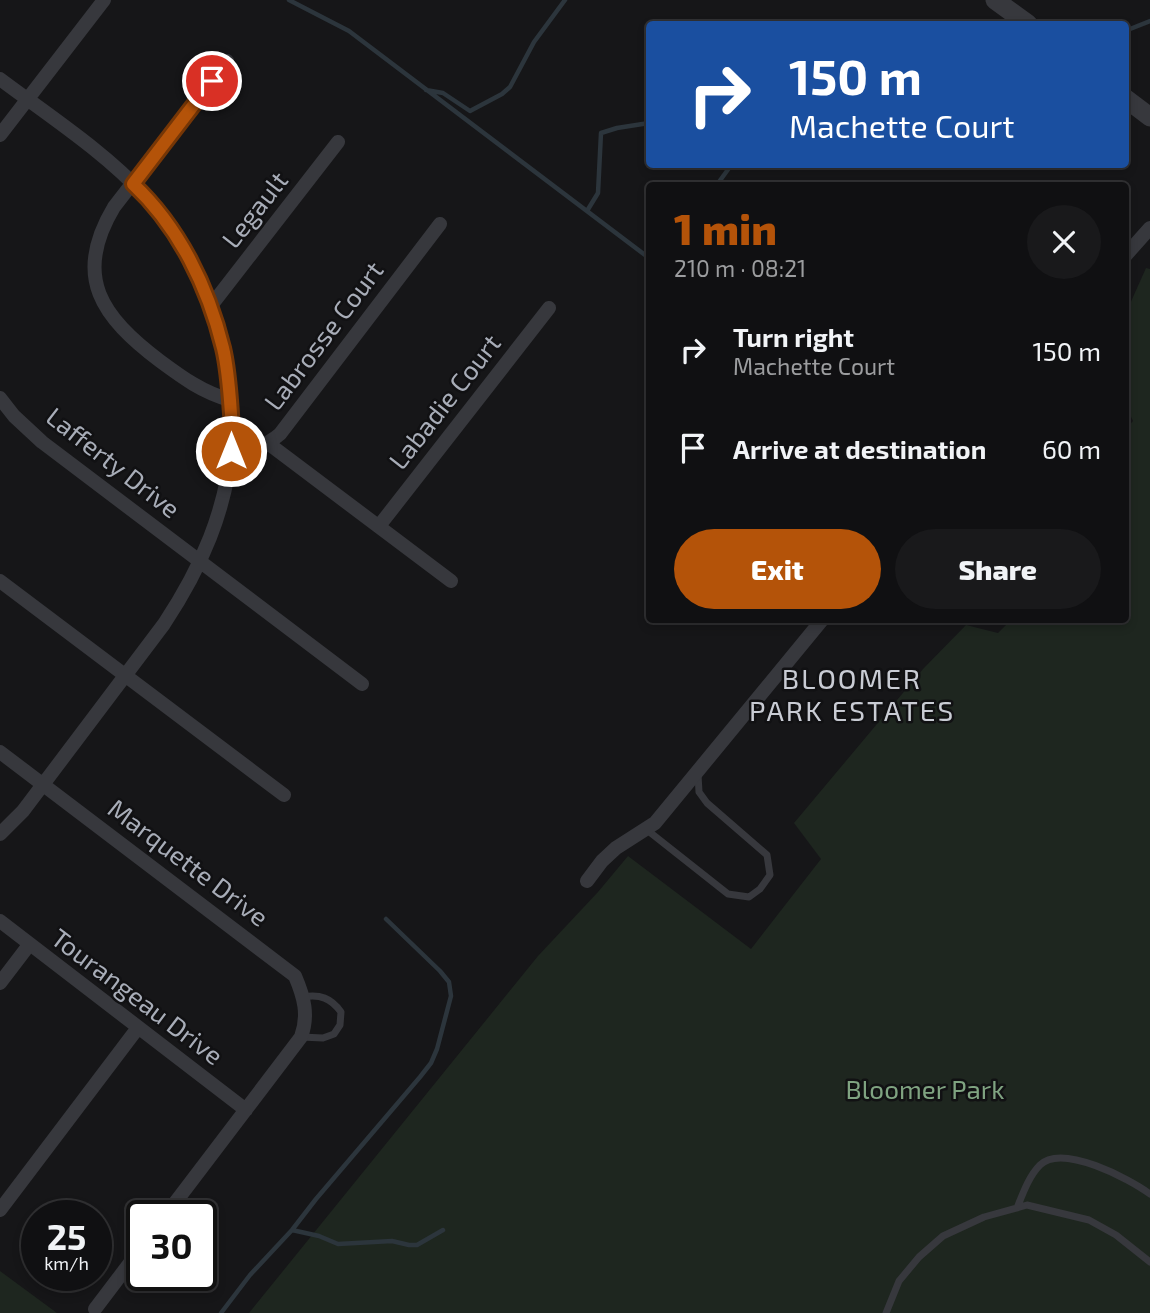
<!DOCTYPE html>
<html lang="en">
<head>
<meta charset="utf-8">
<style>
	:root { --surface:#101012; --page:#19191b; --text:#f1f3f6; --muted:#9c9d9f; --line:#303032; --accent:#b45309 }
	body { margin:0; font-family:"Exo 2",sans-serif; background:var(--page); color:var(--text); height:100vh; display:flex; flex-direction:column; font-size:26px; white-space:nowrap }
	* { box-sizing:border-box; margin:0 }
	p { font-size:23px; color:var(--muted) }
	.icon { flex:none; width:38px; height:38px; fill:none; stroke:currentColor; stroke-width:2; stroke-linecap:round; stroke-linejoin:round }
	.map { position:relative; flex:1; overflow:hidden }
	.sheet { position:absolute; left:646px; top:182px; width:483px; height:441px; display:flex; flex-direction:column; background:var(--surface); border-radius:7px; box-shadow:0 4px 10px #0003,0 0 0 2px var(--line) }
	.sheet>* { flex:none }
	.top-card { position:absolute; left:646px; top:21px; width:483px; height:147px; border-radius:7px; box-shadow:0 4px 10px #0003,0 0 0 2px var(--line); background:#1a4fa0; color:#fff; overflow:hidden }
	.speed { position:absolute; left:21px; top:1200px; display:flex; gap:14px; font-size:35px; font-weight:700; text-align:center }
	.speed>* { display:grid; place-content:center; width:91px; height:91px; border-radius:50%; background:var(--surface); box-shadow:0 4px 10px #0003,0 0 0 2px var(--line); line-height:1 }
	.speed small { font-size:18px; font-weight:400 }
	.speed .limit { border:4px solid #111; border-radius:10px; background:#fff; color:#111 }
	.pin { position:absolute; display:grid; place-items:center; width:60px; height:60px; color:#fff; margin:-30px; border:4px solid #fff; border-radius:50%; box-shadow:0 2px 7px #0007 }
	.me { position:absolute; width:77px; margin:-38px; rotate:0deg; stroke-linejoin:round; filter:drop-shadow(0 0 5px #0008) }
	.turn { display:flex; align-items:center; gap:24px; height:147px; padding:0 28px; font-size:32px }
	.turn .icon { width:91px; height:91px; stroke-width:2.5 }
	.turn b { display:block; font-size:49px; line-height:60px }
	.round { display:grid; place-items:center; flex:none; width:74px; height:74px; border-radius:37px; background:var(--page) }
	.head { display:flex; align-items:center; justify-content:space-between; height:119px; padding:0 28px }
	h1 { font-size:42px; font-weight:800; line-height:52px; color:var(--accent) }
	.primary-button { display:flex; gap:14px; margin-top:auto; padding:14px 28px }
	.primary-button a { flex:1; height:80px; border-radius:42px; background:var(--accent); color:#fff; font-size:28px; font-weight:800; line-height:80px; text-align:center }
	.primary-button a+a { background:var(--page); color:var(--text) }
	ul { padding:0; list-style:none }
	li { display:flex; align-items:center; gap:21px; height:98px; padding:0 28px }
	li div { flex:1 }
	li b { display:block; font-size:26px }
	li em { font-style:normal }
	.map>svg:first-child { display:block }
</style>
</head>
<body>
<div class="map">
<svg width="1150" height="1313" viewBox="0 0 1150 1313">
	<rect width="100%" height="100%" fill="#161618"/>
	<!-- green -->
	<path fill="#1e261f" d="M 1146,268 L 1150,269 L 1150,1313 L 249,1313 L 538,956 L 598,892 L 628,856 L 751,949 L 821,859 L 794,823 L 923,669 L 966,625 L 998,633 L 1011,620 L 1125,620 L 1125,430 L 1133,421 L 1125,404 L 1125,315 Z
		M 0,1271 L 57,1313 L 0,1313 Z"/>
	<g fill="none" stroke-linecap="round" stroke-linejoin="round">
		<!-- stream -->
		<path stroke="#2c353c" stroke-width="4.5" d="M 289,0 L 349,31 L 649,258
			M 1125,31 L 1150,21
			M 426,90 L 443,93 L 470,111 L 502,94 L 510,87 L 534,42 L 565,0
			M 716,186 L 732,164
			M 587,211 L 598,193 L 601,133 L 617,128 L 649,123
			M 292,1230 L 319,1236 L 338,1244 L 392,1241 L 409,1245 L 417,1245 L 443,1230
			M 221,1313 L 250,1275 L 292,1230 L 316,1199 L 420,1077 L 431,1063 L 437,1049 L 451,996 L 449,982 L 440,971 L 386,919"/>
		<!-- service -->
		<path stroke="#37383d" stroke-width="7" d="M 647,830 L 728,894 L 749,897 L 760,889 L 770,875 L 767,855 L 707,803 L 699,792 L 698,775
			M 301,1037 L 323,1038 L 334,1034 L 340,1025 L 341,1012 C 331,998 320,994 303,997
			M 1017,1208 C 1023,1193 1029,1176 1040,1165 C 1062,1143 1130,1179 1150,1194
			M 886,1313 L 899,1281 L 919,1257 L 943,1236 L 984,1217 L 1027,1205 L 1089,1220 L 1116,1235 L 1150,1262"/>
		<!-- minor -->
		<path stroke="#37383d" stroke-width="14" d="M 227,61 L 114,207 C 72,277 102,317 160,361 C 183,378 202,392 230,400
			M 0,79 C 48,115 105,152 145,196 C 183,237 214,297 224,351 C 227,365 227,380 229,394 C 231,409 234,426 232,442 C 227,510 201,568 164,624 L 23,811 L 0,834
			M 0,135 L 104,0
			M 1125,256 L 1150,228
			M 210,307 L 338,142
			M 0,398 L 14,416 L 42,442 L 362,684
			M 269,444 L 451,581
			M 231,451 C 251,449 265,447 280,434 L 440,224
			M 379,526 L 549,308
			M 0,581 L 284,795
			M 0,752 L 295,976 C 304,997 309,1015 301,1037 L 165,1216
			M 587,881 L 602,861 L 616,848 L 655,823 L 822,620
			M 0,921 L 246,1110
			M 0,983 L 29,945
			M 0,1210 L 137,1029
			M 95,1309 L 142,1247"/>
		<!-- tertiary -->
		<path stroke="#37383d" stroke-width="19" d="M 995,0 L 1028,24
			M 1125,98 L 1150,117"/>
	</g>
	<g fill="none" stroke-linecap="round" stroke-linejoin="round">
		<!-- route casing -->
		<g stroke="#753606" stroke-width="18">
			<path id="route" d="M 212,81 L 133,184 C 179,227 208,287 223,348 C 230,377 230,409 233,439 L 231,451"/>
		</g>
		<!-- route -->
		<use href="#route" stroke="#b45309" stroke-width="12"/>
	</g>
	<g text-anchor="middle" stroke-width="5" stroke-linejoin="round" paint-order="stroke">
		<!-- street labels -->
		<g font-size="26" fill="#a8adb8" stroke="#111113">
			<text transform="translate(255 210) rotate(-52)" y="9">Legault</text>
			<text transform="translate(324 336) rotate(-53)" y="9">Labrosse Court</text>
			<text transform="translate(445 402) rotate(-52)" y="9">Labadie Court</text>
			<text transform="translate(113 463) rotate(38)" y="9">Lafferty Drive</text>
			<text transform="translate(188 863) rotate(37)" y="9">Marquette Drive</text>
			<text transform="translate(137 997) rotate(37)" y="9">Tourangeau Drive</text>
		</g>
		<!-- park labels -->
		<g font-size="26" fill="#7fa381" stroke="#111113">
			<text x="925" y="1099">Bloomer Park</text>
		</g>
		<!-- neighbourhood labels -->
		<g font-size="28" letter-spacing="2" fill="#c9ccd4" stroke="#111113">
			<text x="852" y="689">BLOOMER<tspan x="852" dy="32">PARK ESTATES</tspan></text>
		</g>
	</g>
</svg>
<div class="speed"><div>25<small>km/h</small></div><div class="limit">30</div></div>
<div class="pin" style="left:212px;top:81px;background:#d93025"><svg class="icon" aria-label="arrive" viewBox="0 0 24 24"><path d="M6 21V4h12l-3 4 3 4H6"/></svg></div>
<svg class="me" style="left:231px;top:451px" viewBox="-20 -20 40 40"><circle r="17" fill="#b45309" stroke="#fff" stroke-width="3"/><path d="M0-11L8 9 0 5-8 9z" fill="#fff"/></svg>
<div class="top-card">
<div class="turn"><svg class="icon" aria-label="right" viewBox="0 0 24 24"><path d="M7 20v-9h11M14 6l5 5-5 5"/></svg><div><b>150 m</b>Machette Court</div></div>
</div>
<section class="sheet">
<div class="head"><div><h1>1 min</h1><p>210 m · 08:21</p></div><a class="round"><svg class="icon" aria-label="close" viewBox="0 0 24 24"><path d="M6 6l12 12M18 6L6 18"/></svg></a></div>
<ul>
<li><svg class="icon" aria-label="right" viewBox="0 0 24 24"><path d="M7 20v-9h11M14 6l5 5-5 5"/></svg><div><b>Turn right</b><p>Machette Court</p></div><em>150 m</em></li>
<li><svg class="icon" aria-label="arrive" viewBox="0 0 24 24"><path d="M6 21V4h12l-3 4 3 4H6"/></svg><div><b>Arrive at destination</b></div><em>60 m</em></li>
</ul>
<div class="primary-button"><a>Exit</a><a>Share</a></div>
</section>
</div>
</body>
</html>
